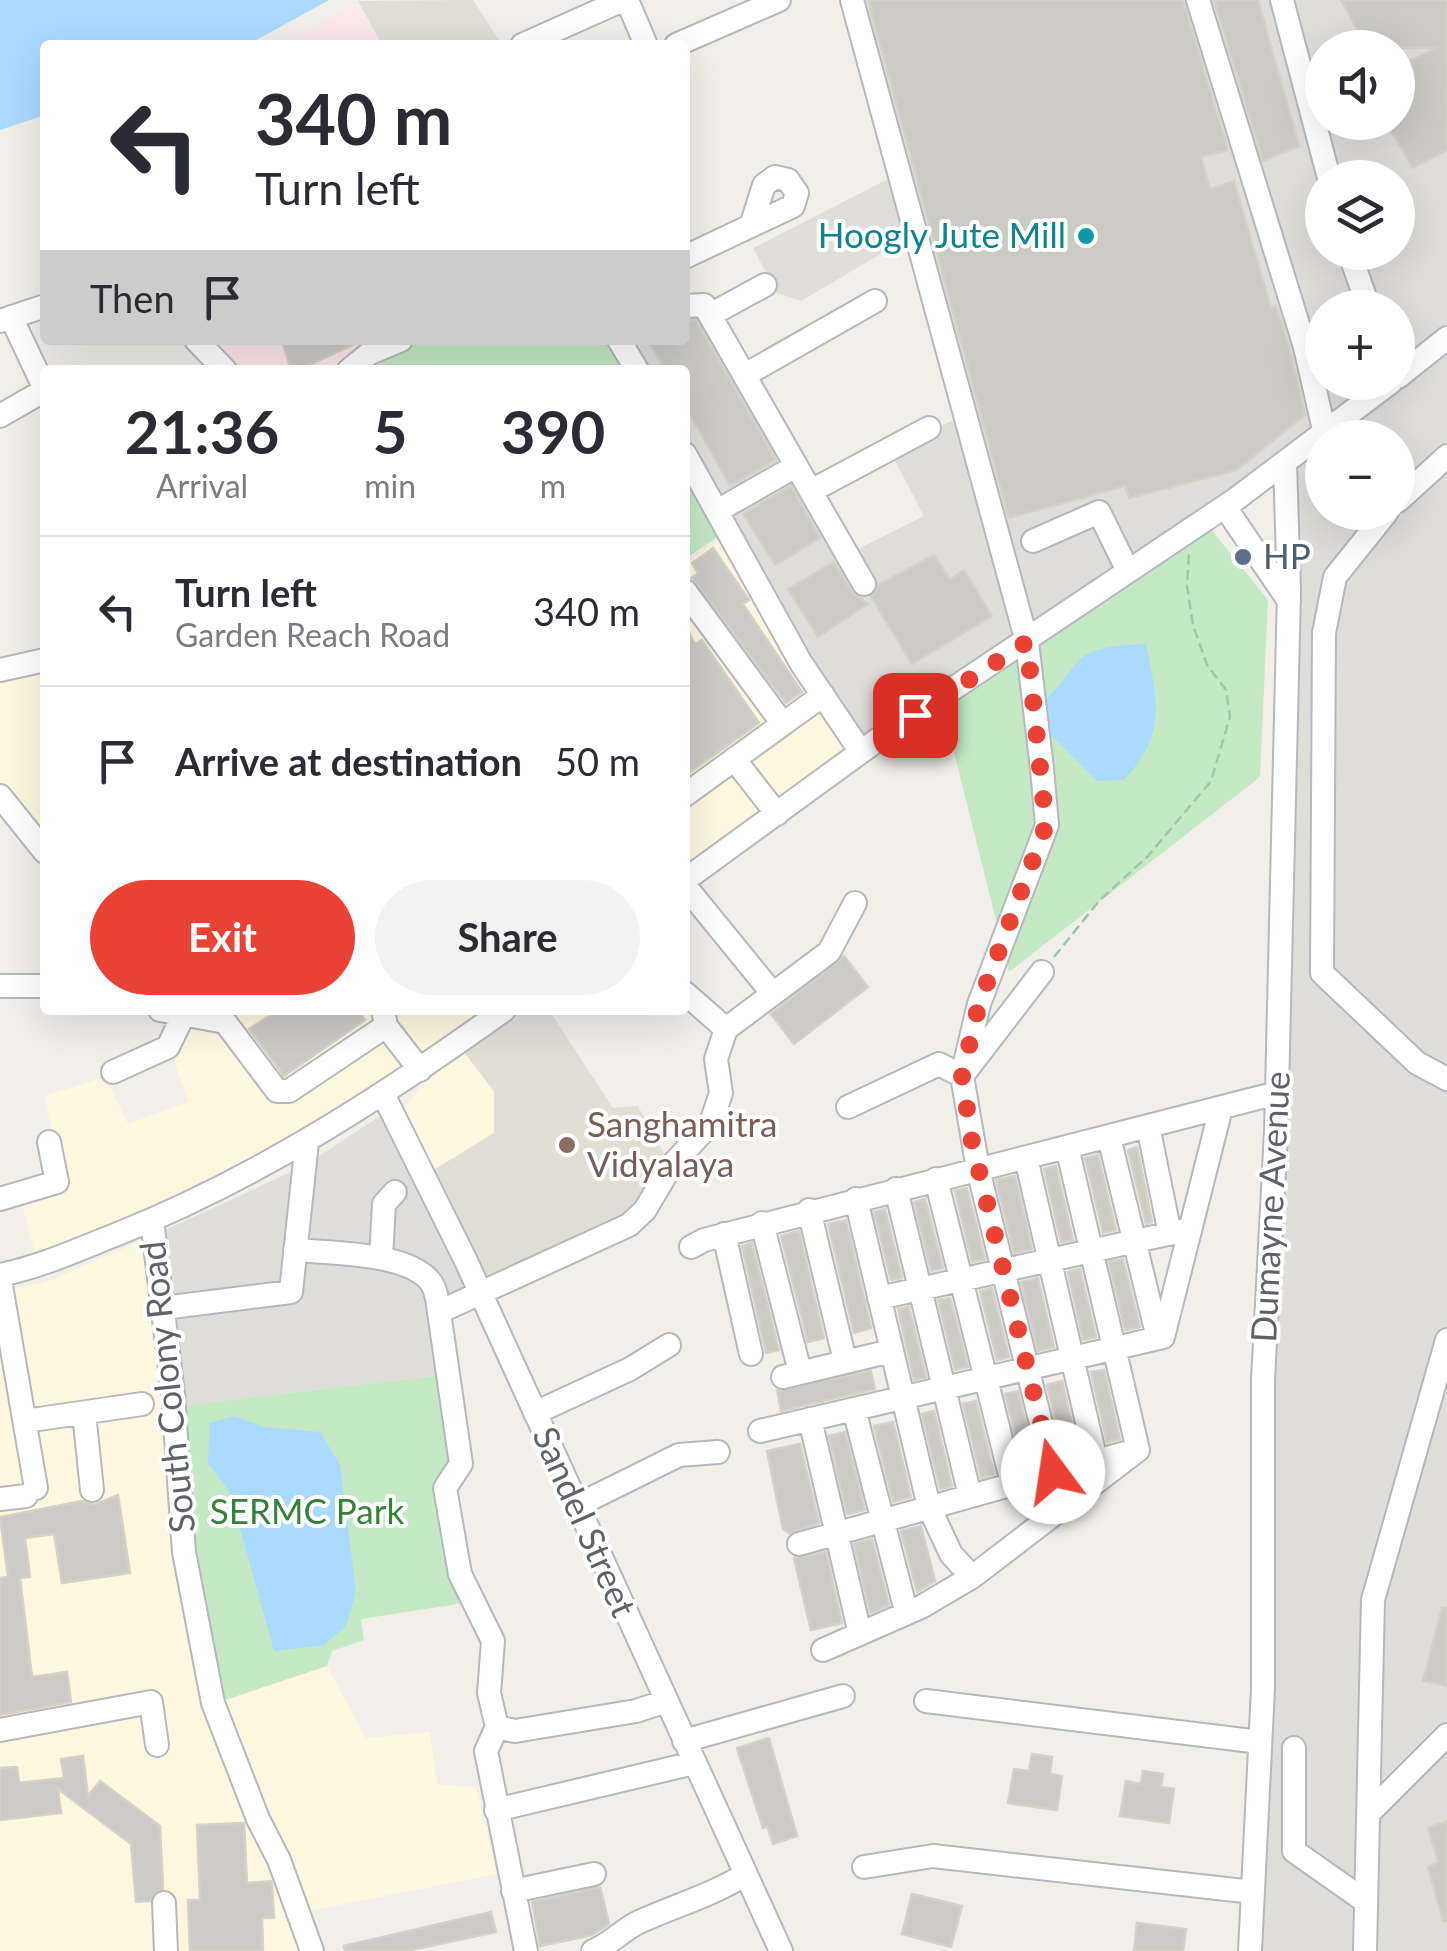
<!DOCTYPE html>
<html lang="en">
<head>
<meta charset="utf-8">
<style>
	:root { --surface:#fff; --page:#f2f2f3; --text:#2b2b33; --muted:#7c7c81; --line:#e1e1e2; --accent:#ea4335 }
	body { margin:0; font-family:Lato,sans-serif; background:var(--page); color:var(--text); height:100vh; display:flex; flex-direction:column; font-size:38px; white-space:nowrap }
	* { box-sizing:border-box; margin:0 }
	p { font-size:32px; color:var(--muted) }
	.icon { flex:none; width:55px; height:55px; fill:none; stroke:currentColor; stroke-width:2; stroke-linecap:round; stroke-linejoin:round }
	.map { position:relative; flex:1; overflow:hidden }
	.drawer { position:absolute; left:40px; top:365px; width:650px; height:650px; display:flex; flex-direction:column; background:var(--surface); border-radius:10px; box-shadow:0 10px 40px #0002 }
	.drawer>* { flex:none }
	.guide { position:absolute; left:40px; top:40px; width:650px; height:305px; border-radius:10px; box-shadow:0 10px 40px #0002; background:#fff; color:var(--text); overflow:hidden }
	.buttons { position:absolute; left:1305px; top:30px; display:grid; gap:20px }
	.buttons a { display:grid; place-items:center; width:110px; height:110px; border-radius:50%; background:var(--surface); box-shadow:0 10px 40px #0002; font-size:50px }
	.pin { position:absolute; display:grid; place-items:center; width:85px; height:85px; color:#fff; margin:-42px; border-radius:20px; box-shadow:0 5px 15px #0006 }
	.me { position:absolute; width:110px; margin:-55px; rotate:346deg; stroke-linejoin:round; filter:drop-shadow(0 0 8px #0008) }
	.turn { display:flex; align-items:center; gap:35px; height:210px; padding:0 50px; font-size:45px }
	.turn .icon { width:130px; height:130px; stroke-width:2.5 }
	.turn b { display:block; font-size:70px; line-height:85px }
	.then { display:flex; align-items:center; height:95px; padding:0 50px; background:#0003; gap:20px; font-size:38px }
	.eta { display:flex; justify-content:space-evenly; align-items:center; height:170px; text-align:center }
	.eta b { font-size:60px; font-weight:700; line-height:70px }
	.action { display:flex; gap:20px; margin-top:auto; padding:20px 50px }
	.action a { flex:1; height:115px; border-radius:60px; background:var(--accent); color:#fff; font-size:40px; font-weight:700; line-height:115px; text-align:center }
	.action a+a { background:var(--page); color:var(--text) }
	ul { padding:0; list-style:none }
	li { display:flex; align-items:center; gap:30px; height:150px; padding:0 50px; border-top:2px solid var(--line) }
	li div { flex:1 }
	li b { display:block; font-size:38px }
	li em { font-style:normal }
	.map>svg:first-child { display:block }
</style>
</head>
<body>
<div class="map">
<svg width="1447" height="1951" viewBox="0 0 1447 1951">
	<rect width="100%" height="100%" fill="#f1efe8"/>
	<!-- commercial -->
	<path fill="#fef7e0" d="M 724,536 L 855,750 L 685,873 L 685,565 Z
		M 45,664 L 45,844 L 0,787 L 0,673 Z
		M 175,1010 L 496,1010 L 278,1153 L 37,1260 L 20,1198 L 61,1181 L 45,1096 L 105,1077 L 128,1124 L 188,1102 L 171,1050 Z
		M 460,1047 L 494,1091 L 494,1133 L 427,1174 L 399,1115 L 433,1072 Z
		M 143,1240 L 206,1703 L 307,1951 L 0,1951 L 0,1291 L 44,1283 Z
		M 327,1666 L 366,1738 L 430,1732 L 437,1784 L 476,1788 L 497,1874 L 303,1912 L 221,1701 Z"/>
	<!-- industrial -->
	<path fill="#e0deda" fill-rule="evenodd" d="M 850,0 L 1279,0 L 1322,178 L 1322,252 L 1349,253 L 1367,307 L 1322,308 L 1322,382 L 1380,383 L 1320,430 L 1023,634 L 911,236 L 801,301 L 777,293 L 753,248 L 896,175 Z
		M 1285,0 L 1447,0 L 1447,332 L 1417,356 L 1398,335 L 1398,308 L 1372,307 L 1354,253 L 1398,252 L 1398,178 L 1334,177 ZM 1322,48 L 1398,48 L 1398,122 L 1322,122 Z
		M 702,309 L 844,556 L 924,516 L 890,451 L 955,419 L 1020,636 L 863,745 L 805,660 L 685,446 L 685,370 L 641,370 L 624,340 L 685,340 L 685,310 Z
		M 1447,341 L 1447,1951 L 1255,1951 L 1291,463 L 1322,438 L 1322,512 L 1398,512 L 1398,438 L 1323,437 Z
		M 386,1112 L 472,1289 L 433,1305 L 443,1375 L 178,1406 L 161,1232 L 304,1166 Z"/>
	<!-- education -->
	<path fill="#e1ded6" d="M 473,0 L 502,45 L 382,45 L 358,1 Z
		M 511,1010 L 549,1010 L 613,1108 L 638,1106 L 665,1156 L 637,1213 L 484,1288 L 427,1174 L 494,1133 L 494,1091 L 460,1047 Z"/>
	<!-- medical -->
	<path fill="#fce8e6" d="M 356,5 L 380,45 L 280,45 Z
		M 202,340 L 392,340 L 344,370 L 234,370 Z"/>
	<!-- green -->
	<path fill="#c5e8c5" d="M 413,340 L 615,340 L 632,370 L 352,370 L 371,357 Z
		M 685,465 L 723,533 L 685,559 Z
		M 1209,527 L 1268,600 L 1260,777 L 1009,972 L 943,708 Z
		M 443,1375 L 464,1603 L 361,1619 L 364,1640 L 332,1651 L 327,1666 L 219,1702 L 190,1553 L 178,1406 Z"/>
	<!-- water -->
	<path fill="#aadaff" d="M 0,0 L 329,0 L 247,45 L 45,45 L 45,115 L 0,130 Z
		M 1146,644 C 1158,704 1167,733 1124,780 L 1097,781 L 1052,736 L 1042,705 C 1088,654 1072,648 1146,644 Z
		M 235,1416 L 263,1427 L 320,1432 L 340,1465 L 356,1591 L 346,1626 L 324,1645 L 274,1651 L 230,1492 L 208,1464 L 210,1423 Z"/>
	<!-- building -->
	<path fill="#cccac5" stroke="#d6d1c6" stroke-width="2.5" d="M 868,0 L 1183,0 L 1228,150 L 1201,157 L 1210,189 L 1234,181 L 1271,308 L 1276,305 L 1290,351 L 1305,415 L 1237,470 L 1129,498 L 1125,486 L 1009,518 Z
		M 1214,0 L 1258,0 L 1299,146 L 1263,161 Z
		M 1341,0 L 1447,0 L 1447,150 L 1413,168 L 1388,126 L 1403,117 L 1398,107 L 1398,68 L 1434,48 L 1367,48 Z
		M 696,320 L 776,460 L 730,486 L 685,405 L 685,370 L 665,370 L 648,340 L 685,340 L 685,321 Z
		M 282,340 L 363,340 L 298,370 L 291,370 Z
		M 791,486 L 820,538 L 775,565 L 743,514 Z
		M 713,548 L 749,600 L 743,604 L 802,692 L 786,703 L 692,578 L 698,573 L 692,563 Z
		M 934,555 L 950,579 L 964,570 L 992,616 L 912,664 L 871,597 L 879,585 Z
		M 834,562 L 852,592 L 868,604 L 818,637 L 788,589 Z
		M 685,625 L 695,644 L 702,640 L 759,723 L 685,776 Z
		M 844,956 L 868,987 L 794,1044 L 771,1014 Z
		M 278,1010 L 358,1010 L 365,1020 L 284,1076 L 249,1029 Z
		M 1137,1147 L 1152,1222 L 1146,1224 L 1128,1150 Z
		M 1098,1155 L 1116,1230 L 1103,1233 L 1085,1158 Z
		M 1056,1166 L 1073,1240 L 1061,1242 L 1044,1169 Z
		M 1015,1176 L 1032,1249 L 1014,1253 L 996,1180 Z
		M 967,1188 L 985,1259 L 972,1262 L 955,1191 Z
		M 925,1199 L 943,1268 L 931,1271 L 914,1202 Z
		M 885,1209 L 902,1278 L 891,1280 L 874,1212 Z
		M 846,1220 L 871,1328 L 854,1333 L 828,1224 Z
		M 799,1231 L 824,1338 L 808,1342 L 781,1236 Z
		M 752,1243 L 779,1350 L 766,1353 L 742,1246 Z
		M 1123,1259 L 1140,1327 L 1125,1330 L 1109,1262 Z
		M 1080,1269 L 1096,1337 L 1083,1340 L 1068,1272 Z
		M 1038,1278 L 1054,1347 L 1038,1351 L 1021,1282 Z
		M 992,1288 L 1009,1357 L 997,1360 L 980,1291 Z
		M 950,1298 L 968,1367 L 955,1370 L 938,1300 Z
		M 909,1307 L 926,1377 L 914,1380 L 898,1309 Z
		M 1104,1370 L 1120,1439 L 1107,1442 L 1091,1372 Z
		M 871,1371 L 875,1389 L 781,1411 L 777,1390 Z
		M 1062,1381 L 1078,1450 L 1064,1454 L 1047,1385 Z
		M 1018,1391 L 1035,1462 L 1023,1466 L 1005,1394 Z
		M 976,1401 L 994,1474 L 981,1478 L 963,1404 Z
		M 934,1411 L 952,1486 L 940,1489 L 922,1414 Z
		M 893,1422 L 911,1497 L 893,1502 L 874,1426 Z
		M 845,1432 L 865,1510 L 847,1514 L 829,1436 Z
		M 800,1444 L 819,1523 L 789,1533 L 783,1529 L 767,1451 Z
		M 118,1495 L 130,1573 L 62,1583 L 54,1534 L 25,1538 L 30,1577 L 20,1578 L 32,1677 L 67,1672 L 71,1702 L 0,1715 L 0,1578 L 8,1577 L 0,1517 L 82,1501 L 94,1505 Z
		M 921,1526 L 935,1581 L 917,1592 L 901,1531 Z
		M 872,1539 L 889,1605 L 870,1613 L 854,1544 Z
		M 826,1552 L 842,1623 L 811,1630 L 794,1558 Z
		M 1442,1608 L 1447,1608 L 1447,1686 L 1423,1681 Z
		M 769,1738 L 797,1836 L 773,1844 L 767,1826 L 763,1828 L 737,1748 Z
		M 1032,1754 L 1052,1757 L 1050,1774 L 1062,1776 L 1057,1810 L 1008,1803 L 1014,1769 L 1029,1771 Z
		M 83,1756 L 88,1796 L 100,1781 L 160,1826 L 163,1888 L 150,1901 L 136,1902 L 131,1844 L 58,1789 L 61,1813 L 0,1820 L 0,1768 L 17,1767 L 19,1783 L 64,1778 L 61,1759 Z
		M 1143,1771 L 1163,1774 L 1161,1787 L 1174,1789 L 1169,1823 L 1120,1816 L 1126,1781 L 1141,1784 Z
		M 1447,1821 L 1447,1921 L 1443,1921 L 1428,1867 L 1438,1862 L 1428,1828 Z
		M 244,1823 L 247,1883 L 271,1881 L 272,1885 L 274,1918 L 262,1918 L 263,1951 L 190,1951 L 188,1900 L 200,1900 L 197,1825 Z
		M 600,1887 L 609,1924 L 592,1935 L 540,1946 L 532,1902 Z
		M 912,1894 L 962,1906 L 951,1947 L 902,1934 Z
		M 491,1912 L 496,1932 L 406,1951 L 345,1951 L 344,1946 Z
		M 1137,1923 L 1186,1929 L 1183,1951 L 1134,1951 Z"/>
	<g fill="none" stroke-linecap="round" stroke-linejoin="round">
		<!-- minor casing -->
		<g stroke="#b5b8bc" stroke-width="26">
			<path id="minor" d="M 627,0 L 646,45
				M 1198,0 L 1305,347 L 1325,434
				M 1282,0 L 1329,178
				M 522,45 L 623,0
				M 676,45 L 779,0
				M 1349,252 L 1369,308
				M 685,257 L 793,206 L 797,193 L 788,180 L 775,177 L 764,185 L 752,223
				M 685,306 L 704,305 L 864,584
				M 710,315 L 765,285
				M 11,317 L 45,389
				M 0,321 L 45,306
				M 196,340 L 225,370
				M 619,340 L 637,370
				M 349,370 L 370,353 L 401,340
				M 745,375 L 875,301
				M 1398,377 L 1447,338
				M 0,416 L 45,390
				M 685,454 L 801,663 L 861,752
				M 811,491 L 929,428
				M 1398,501 L 1447,456
				M 1225,507 L 1289,601
				M 717,511 L 796,466
				M 1387,512 L 1335,577 L 1324,633 L 1322,973 L 1417,1063 L 1447,1079
				M 1033,541 L 1099,512 L 1128,571
				M 685,591 L 783,724
				M 0,670 L 45,660
				M 734,759 L 777,814
				M 685,795 L 823,695
				M 0,796 L 45,852
				M 685,880 L 887,733 L 1236,499 L 1391,382
				M 685,886 L 773,994
				M 1042,972 L 962,1076 L 978,1169 L 1053,1472
				M 0,986 L 45,986
				M 685,993 L 726,1029
				M 160,1010 L 225,1022 L 277,1091 L 289,1091 L 386,1026
				M 383,1010 L 386,1026 L 420,1070
				M 113,1072 L 168,1047 L 183,1016
				M 384,1096 L 466,1261 L 781,1951
				M 848,1107 L 939,1064 L 962,1076 L 979,1004 L 1047,825 L 1042,769 L 1027,642 L 852,0
				M 1148,1126 L 1170,1234
				M 1109,1137 L 1158,1338
				M 1067,1147 L 1138,1450
				M 1026,1158 L 1096,1461
				M 936,1179 L 1012,1483
				M 896,1189 L 970,1496
				M 0,1199 L 57,1182 L 49,1142
				M 856,1199 L 929,1507 L 951,1554 L 972,1577
				M 809,1210 L 845,1361
				M 152,1220 L 173,1394 L 184,1552 L 213,1703 L 258,1819 L 279,1860 L 312,1951
				M 762,1223 L 800,1372
				M 724,1234 L 751,1354
				M 691,1247 L 704,1240 L 1277,1093
				M 295,1250 C 329,1253 419,1252 434,1288 C 437,1295 438,1304 439,1312
				M 381,1258 L 384,1204 L 395,1192
				M 0,1275 C 40,1267 77,1250 115,1235 C 256,1179 381,1098 504,1010
				M 0,1280 L 36,1488
				M 879,1298 L 1190,1229
				M 163,1308 L 291,1292 L 307,1142
				M 783,1377 L 891,1351
				M 854,1409 L 906,1611
				M 84,1413 L 92,1490
				M 535,1413 L 630,1369 L 669,1345
				M 810,1419 L 860,1634
				M 25,1421 L 142,1404
				M 760,1431 L 1163,1337 L 1221,1108
				M 0,1499 L 26,1496
				M 576,1506 L 679,1455 L 718,1452
				M 799,1544 L 1125,1453
				M 823,1650 L 921,1607 L 972,1577 L 1138,1450
				M 926,1701 L 1260,1742
				M 497,1727 L 515,1731 L 636,1711 L 666,1701
				M 0,1730 L 151,1702 L 157,1745
				M 684,1741 L 843,1696
				M 1294,1748 L 1294,1851 L 1365,1901
				M 496,1810 L 694,1763
				M 1370,1812 L 1447,1735
				M 864,1867 L 933,1856 L 1253,1892
				M 513,1891 L 594,1874
				M 164,1903 L 166,1951
				M 526,1951 L 486,1751 L 497,1727 L 489,1693 L 493,1641 L 460,1574 L 445,1488 L 461,1464 L 439,1312 L 629,1225 L 645,1210 L 671,1166 L 711,1123 L 721,1093 L 716,1059 L 726,1029 L 829,952 L 855,903
				M 593,1951 C 611,1944 622,1930 639,1922 C 676,1905 711,1896 746,1874
				M 1250,1951 L 1263,1688 L 1263,1380 L 1276,1132 L 1289,591 L 1285,463
				M 1365,1951 L 1373,1600 L 1447,1340"/>
		</g>
		<!-- path -->
		<path stroke="#9cc7a9" stroke-width="2.5" stroke-dasharray="10 5" stroke-linecap="butt" d="M 1054,957 L 1099,901 L 1148,856 L 1211,781 L 1230,717 L 1226,690 L 1207,665 L 1193,625 L 1187,586 L 1189,553"/>
		<!-- minor -->
		<use href="#minor" stroke="#fff" stroke-width="22"/>
	</g>
	<g fill="none" stroke-linecap="round" stroke-linejoin="round">
		<!-- route -->
		<path stroke="#ea4335" stroke-width="18" stroke-dasharray="0 32.4" d="M 915,715 L 1027,642 L 1046,825 L 979,1004 L 962,1076 L 972,1142 L 1053,1472"/>
	</g>
	<!-- markers -->
	<circle fill="#0f9aa8" stroke="#fff" stroke-width="4" cx="1086" cy="236" r="10"/>
	<circle fill="#5c6f8a" stroke="#fff" stroke-width="4" cx="1243" cy="557" r="10"/>
	<circle fill="#8d6e63" stroke="#fff" stroke-width="4" cx="567" cy="1145" r="10"/>
	<g text-anchor="middle" stroke-width="8" stroke-linejoin="round" paint-order="stroke">
		<!-- culture labels -->
		<g font-size="35" fill="#0d838f" stroke="#fff" text-anchor="end">
			<text x="1066" y="248">Hoogly Jute Mill</text>
		</g>
		<!-- service labels -->
		<g font-size="35" fill="#4e5e75" stroke="#fff" text-anchor="start">
			<text x="1263" y="569">HP</text>
		</g>
		<!-- education labels -->
		<g font-size="35" fill="#785e54" stroke="#fff" text-anchor="start">
			<text x="587" y="1137">Sanghamitra<tspan x="587" dy="40">Vidyalaya</tspan></text>
		</g>
		<!-- street labels -->
		<g font-size="35" fill="#5f6368" stroke="#fff">
			<text transform="translate(1271 1207) rotate(-87)" y="12">Dumayne Avenue</text>
			<text transform="translate(168 1387) rotate(-96)" y="12">South Colony Road</text>
			<text transform="translate(584 1522) rotate(66)" y="12">Sandel Street</text>
		</g>
		<!-- park labels -->
		<g font-size="35" fill="#348238" stroke="#fff">
			<text x="307" y="1524">SERMC Park</text>
		</g>
	</g>
</svg>
<div class="buttons">
<a><svg class="icon" aria-label="sound" viewBox="0 0 24 24"><path d="M4 9h4l5-4v14l-5-4H4zM17 9q2 3 0 6"/></svg></a>
<a><svg class="icon" aria-label="layers" viewBox="0 0 24 24"><path d="M12 4l9 5-9 5-9-5zM3 14l9 5 9-5"/></svg></a>
<a>+</a>
<a>−</a>
</div>
<div class="pin" style="left:915px;top:715px;background:#d93025"><svg class="icon" aria-label="arrive" viewBox="0 0 24 24"><path d="M6 21V4h12l-3 4 3 4H6"/></svg></div>
<svg class="me" style="left:1053px;top:1472px" viewBox="-20 -20 40 40"><circle r="19" fill="#fff"/><path d="M0-13L10 11 0 6-10 11z" fill="#ea4335"/></svg>
<div class="guide">
<div class="turn"><svg class="icon" aria-label="left" viewBox="0 0 24 24"><path d="M17 20v-9H6M10 6l-5 5 5 5"/></svg><div><b>340 m</b>Turn left</div></div>
<div class="then">Then<svg class="icon" aria-label="arrive" viewBox="0 0 24 24"><path d="M6 21V4h12l-3 4 3 4H6"/></svg></div>
</div>
<section class="drawer">
<div class="eta">
<div><b>21:36</b><p>Arrival</p></div>
<div><b>5</b><p>min</p></div>
<div><b>390</b><p>m</p></div>
</div>
<ul>
<li><svg class="icon" aria-label="left" viewBox="0 0 24 24"><path d="M17 20v-9H6M10 6l-5 5 5 5"/></svg><div><b>Turn left</b><p>Garden Reach Road</p></div><em>340 m</em></li>
<li><svg class="icon" aria-label="arrive" viewBox="0 0 24 24"><path d="M6 21V4h12l-3 4 3 4H6"/></svg><div><b>Arrive at destination</b></div><em>50 m</em></li>
</ul>
<div class="action"><a>Exit</a><a>Share</a></div>
</section>
</div>
</body>
</html>
